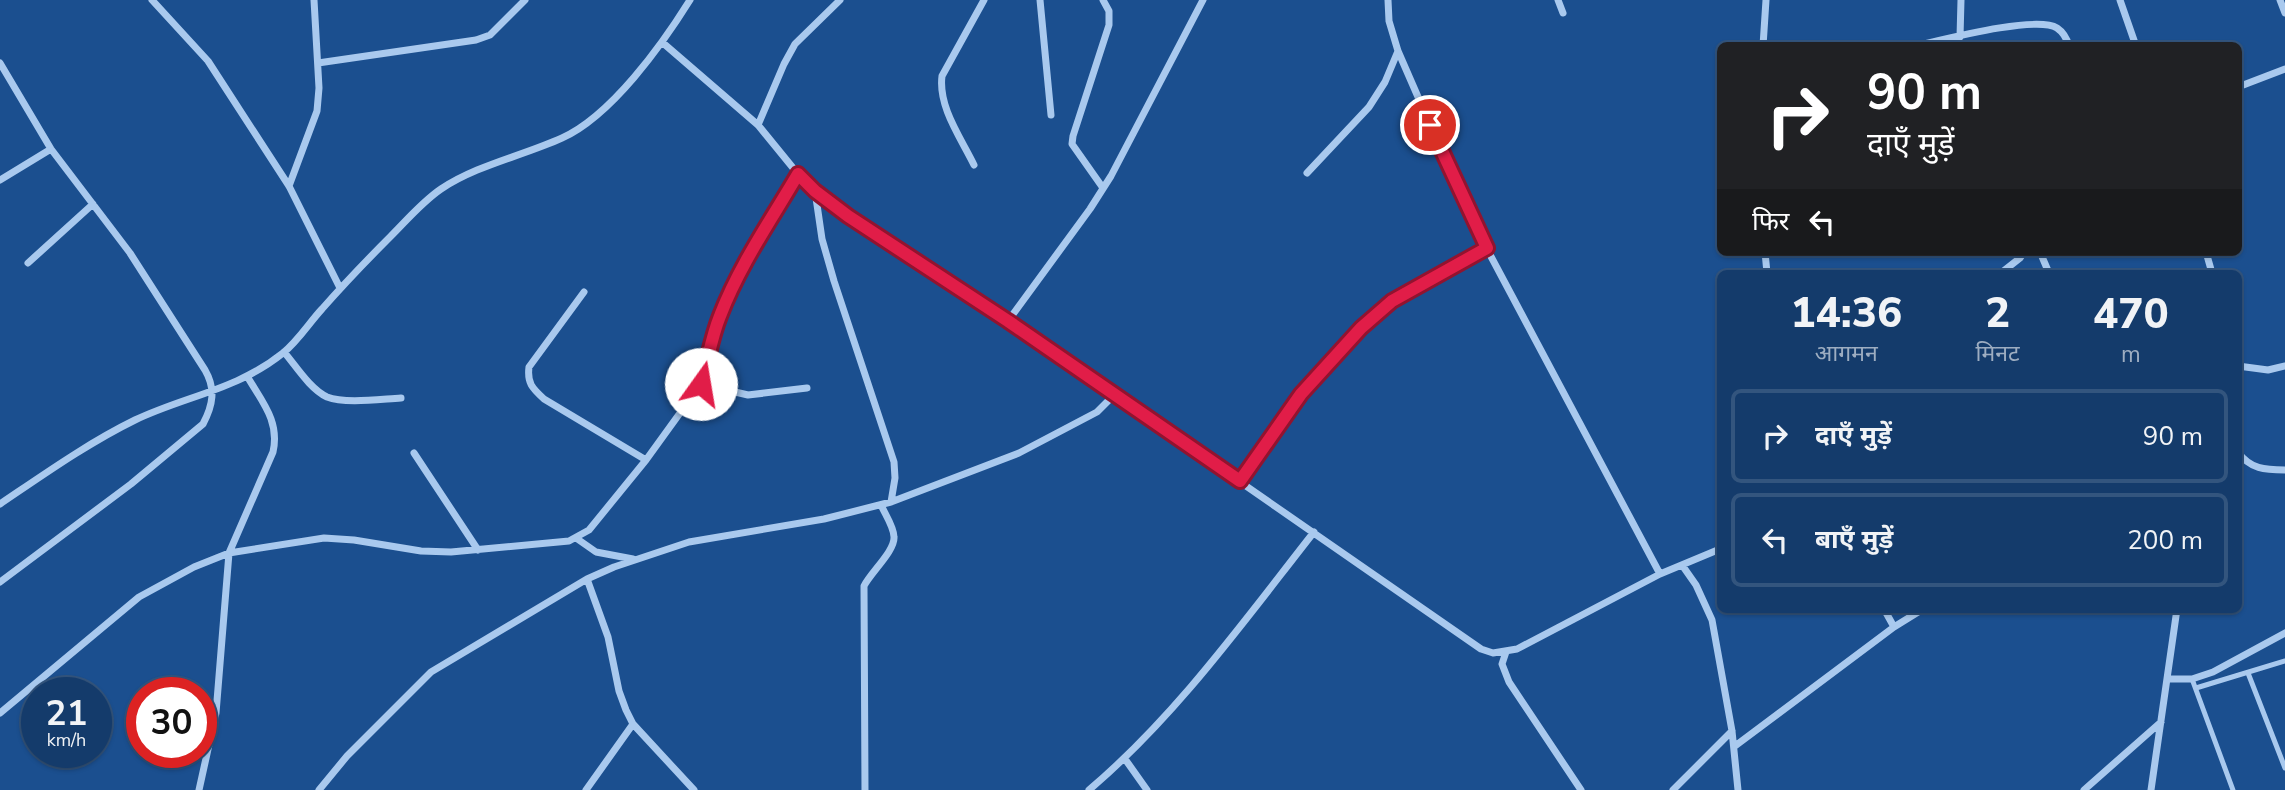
<!DOCTYPE html>
<html lang="hi">
<head>
<meta charset="utf-8">
<style>
	:root { --surface:#143b6b; --page:#214673; --text:#f1f3f6; --muted:#9dadc1; --line:#33557e }
	body { margin:0; font-family:"Nunito Sans","Noto Sans Devanagari",sans-serif; background:var(--page); color:var(--text); height:100vh; display:flex; flex-direction:column; font-size:26px; white-space:nowrap }
	* { box-sizing:border-box; margin:0 }
	p { font-size:23px; color:var(--muted) }
	.icon { flex:none; width:38px; height:38px; fill:none; stroke:currentColor; stroke-width:2; stroke-linecap:round; stroke-linejoin:round }
	.map { position:relative; flex:1; overflow:hidden }
	.drawer { position:absolute; left:1717px; top:270px; width:525px; height:343px; display:flex; flex-direction:column; background:var(--surface); border-radius:10px; box-shadow:0 2px 5px #0004,0 0 0 2px var(--line) }
	.drawer>* { flex:none }
	.banner { position:absolute; left:1717px; top:42px; width:525px; height:214px; border-radius:10px; box-shadow:0 2px 5px #0004,0 0 0 2px var(--line); background:#202124; color:#fff; overflow:hidden }
	.speed { position:absolute; left:21px; top:677px; display:flex; gap:14px; font-size:35px; font-weight:700; text-align:center }
	.speed>* { display:grid; place-content:center; width:91px; height:91px; border-radius:50%; background:var(--surface); box-shadow:0 2px 5px #0004,0 0 0 2px var(--line); line-height:1 }
	.speed small { font-size:18px; font-weight:400 }
	.speed .limit { border:10px solid #d22; background:#fff; color:#111 }
	.pin { position:absolute; display:grid; place-items:center; width:60px; height:60px; color:#fff; margin:-30px; border:4px solid #fff; border-radius:50%; box-shadow:0 2px 7px #0007 }
	.me { position:absolute; width:77px; margin:-38px; rotate:13deg; stroke-linejoin:round; filter:drop-shadow(0 0 5px #0008) }
	.turn { display:flex; align-items:center; gap:24px; height:147px; padding:0 35px; font-size:32px }
	.turn .icon { width:91px; height:91px; stroke-width:2.5 }
	.turn b { display:block; font-size:49px; line-height:60px }
	.then { display:flex; align-items:center; height:66px; padding:0 35px; background:#0003; gap:14px; font-size:26px }
	.eta { display:flex; justify-content:space-evenly; align-items:center; height:119px; text-align:center }
	.eta b { font-size:42px; font-weight:800; line-height:49px }
	ul { padding:0; list-style:none }
	li { display:flex; align-items:center; gap:21px; height:94px; margin:0 14px 10px; padding:0 21px; border:4px solid var(--line); border-radius:10px }
	li div { flex:1 }
	li b { display:block; font-size:26px }
	li em { font-style:normal }
	.map>svg:first-child { display:block }
</style>
</head>
<body>
<div class="map">
<svg width="2285" height="790" viewBox="0 0 2285 790">
	<rect width="100%" height="100%" fill="#1b4f8f"/>
	<g fill="none" stroke-linecap="round" stroke-linejoin="round">
		<!-- lane -->
		<path stroke="#a9c9ee" stroke-width="5" d="M 2248,673 L 2285,768
			M 2192,679 L 2233,790
			M 2196,688 L 2285,661"/>
		<!-- street -->
		<path stroke="#a9c9ee" stroke-width="7" d="M 152,0 L 208,61 L 289,186 L 340,288
			M 1040,0 L 1051,115
			M 1388,0 L 1389,21 L 1398,51 L 1452,175 L 1487,249 L 1660,574
			M 1558,0 L 1563,13
			M 2120,0 L 2136,46
			M 2280,0 L 2285,13
			M 1960,37 L 1961,0
			M 663,43 L 758,125 L 798,174 L 815,191 L 848,216 L 1008,321 L 1481,649 L 1493,653 L 1517,649 L 1660,574 L 1720,549
			M 1763,46 L 1766,0
			M 1915,46 C 1942,40 2036,15 2057,28 C 2063,32 2067,39 2069,46
			M 0,63 L 51,149 L 130,253 L 205,370 C 216,389 213,405 203,424 L 131,484 L 0,582
			M 318,63 L 476,40 L 490,35 L 525,0
			M 2238,87 L 2285,69
			M 758,125 L 784,64 L 795,44 L 840,0
			M 974,165 C 961,138 938,107 942,76 L 984,0
			M 1307,173 L 1369,107 L 1385,82 L 1398,51
			M 0,180 L 51,149
			M 289,186 L 317,111 L 319,88 L 314,0
			M 1103,188 L 1072,144 L 1073,136 L 1109,25 L 1109,11 L 1103,0
			M 815,191 L 822,239 L 834,281 L 894,462 L 895,478 L 891,502
			M 1765,252 L 1767,273
			M 2040,252 L 2049,273
			M 2206,252 L 2212,273
			M 28,263 L 93,204
			M 2001,273 L 2020,258 L 2024,252
			M 584,292 L 529,367 C 527,383 532,388 544,399 L 646,460
			M 1008,321 L 1090,209 L 1111,176 L 1203,0
			M 284,352 C 296,366 310,389 327,397 C 345,404 381,399 401,398
			M 2238,366 L 2268,370 L 2285,366
			M 701,384 L 748,395 L 807,388
			M 2238,452 C 2250,469 2265,470 2285,470
			M 414,453 L 478,550
			M 1240,481 L 1301,394 L 1361,328 L 1392,301 L 1487,249
			M 0,504 C 43,475 88,443 135,420 C 185,396 237,390 283,353 C 298,341 309,323 322,309 C 344,284 367,260 391,236 C 407,220 422,202 441,189 C 477,165 522,156 562,138 C 611,116 662,45 690,0
			M 576,538 L 596,552 L 633,559
			M 1682,565 L 1696,585 L 1712,620 L 1732,731 L 1738,790
			M 587,579 L 608,637 L 619,691 L 626,710 L 633,724 L 694,790
			M 1884,609 L 1894,627
			M 1506,652 L 1502,664 L 1509,682 L 1581,790
			M 2167,679 L 2192,679 L 2213,672 L 2285,633
			M 0,713 L 139,597 L 194,567 L 229,553 L 324,538 L 354,540 L 421,551 L 451,552 L 569,541 L 589,530 L 646,460 L 701,384 L 712,339 L 720,314 L 751,252 L 798,174
			M 1735,746 L 1894,627 L 1923,609
			M 1125,759 L 1147,790
			M 199,790 L 216,713 L 229,553 L 273,452 C 280,421 262,402 247,376
			M 319,790 L 347,756 L 431,672 L 587,579 L 614,567 L 689,542 L 824,519 L 891,502 L 1019,453 L 1097,412 L 1114,395
			M 586,790 L 633,724
			M 865,790 L 864,586 C 871,572 895,551 894,537 C 894,527 885,514 881,505
			M 1089,790 C 1176,716 1244,621 1314,532
			M 1673,790 L 1732,731
			M 2084,790 L 2161,722
			M 2151,790 L 2177,609"/>
	</g>
	<g fill="none" stroke-linecap="round" stroke-linejoin="round">
		<!-- route casing -->
		<g stroke="#92132f" stroke-width="18">
			<path id="route" d="M 701,384 C 708,361 711,338 720,316 C 739,266 771,220 798,174 L 815,191 L 848,216 L 1008,321 L 1240,481 L 1301,394 L 1361,328 L 1392,301 L 1487,248 L 1430,125"/>
		</g>
		<!-- route -->
		<use href="#route" stroke="#e11d48" stroke-width="12"/>
	</g>
</svg>
<div class="speed"><div>21<small>km/h</small></div><div class="limit">30</div></div>
<div class="pin" style="left:1430px;top:125px;background:#d93025"><svg class="icon" aria-label="arrive" viewBox="0 0 24 24"><path d="M6 21V4h12l-3 4 3 4H6"/></svg></div>
<svg class="me" style="left:701px;top:384px" viewBox="-20 -20 40 40"><circle r="19" fill="#fff"/><path d="M0-13L10 11 0 6-10 11z" fill="#e11d48"/></svg>
<div class="banner">
<div class="turn"><svg class="icon" aria-label="right" viewBox="0 0 24 24"><path d="M7 20v-9h11M14 6l5 5-5 5"/></svg><div><b>90 m</b>दाएँ मुड़ें</div></div>
<div class="then">फिर<svg class="icon" aria-label="left" viewBox="0 0 24 24"><path d="M17 20v-9H6M10 6l-5 5 5 5"/></svg></div>
</div>
<section class="drawer">
<div class="eta">
<div><b>14:36</b><p>आगमन</p></div>
<div><b>2</b><p>मिनट</p></div>
<div><b>470</b><p>m</p></div>
</div>
<ul>
<li><svg class="icon" aria-label="right" viewBox="0 0 24 24"><path d="M7 20v-9h11M14 6l5 5-5 5"/></svg><div><b>दाएँ मुड़ें</b></div><em>90 m</em></li>
<li><svg class="icon" aria-label="left" viewBox="0 0 24 24"><path d="M17 20v-9H6M10 6l-5 5 5 5"/></svg><div><b>बाएँ मुड़ें</b></div><em>200 m</em></li>
</ul>
</section>
</div>
</body>
</html>
